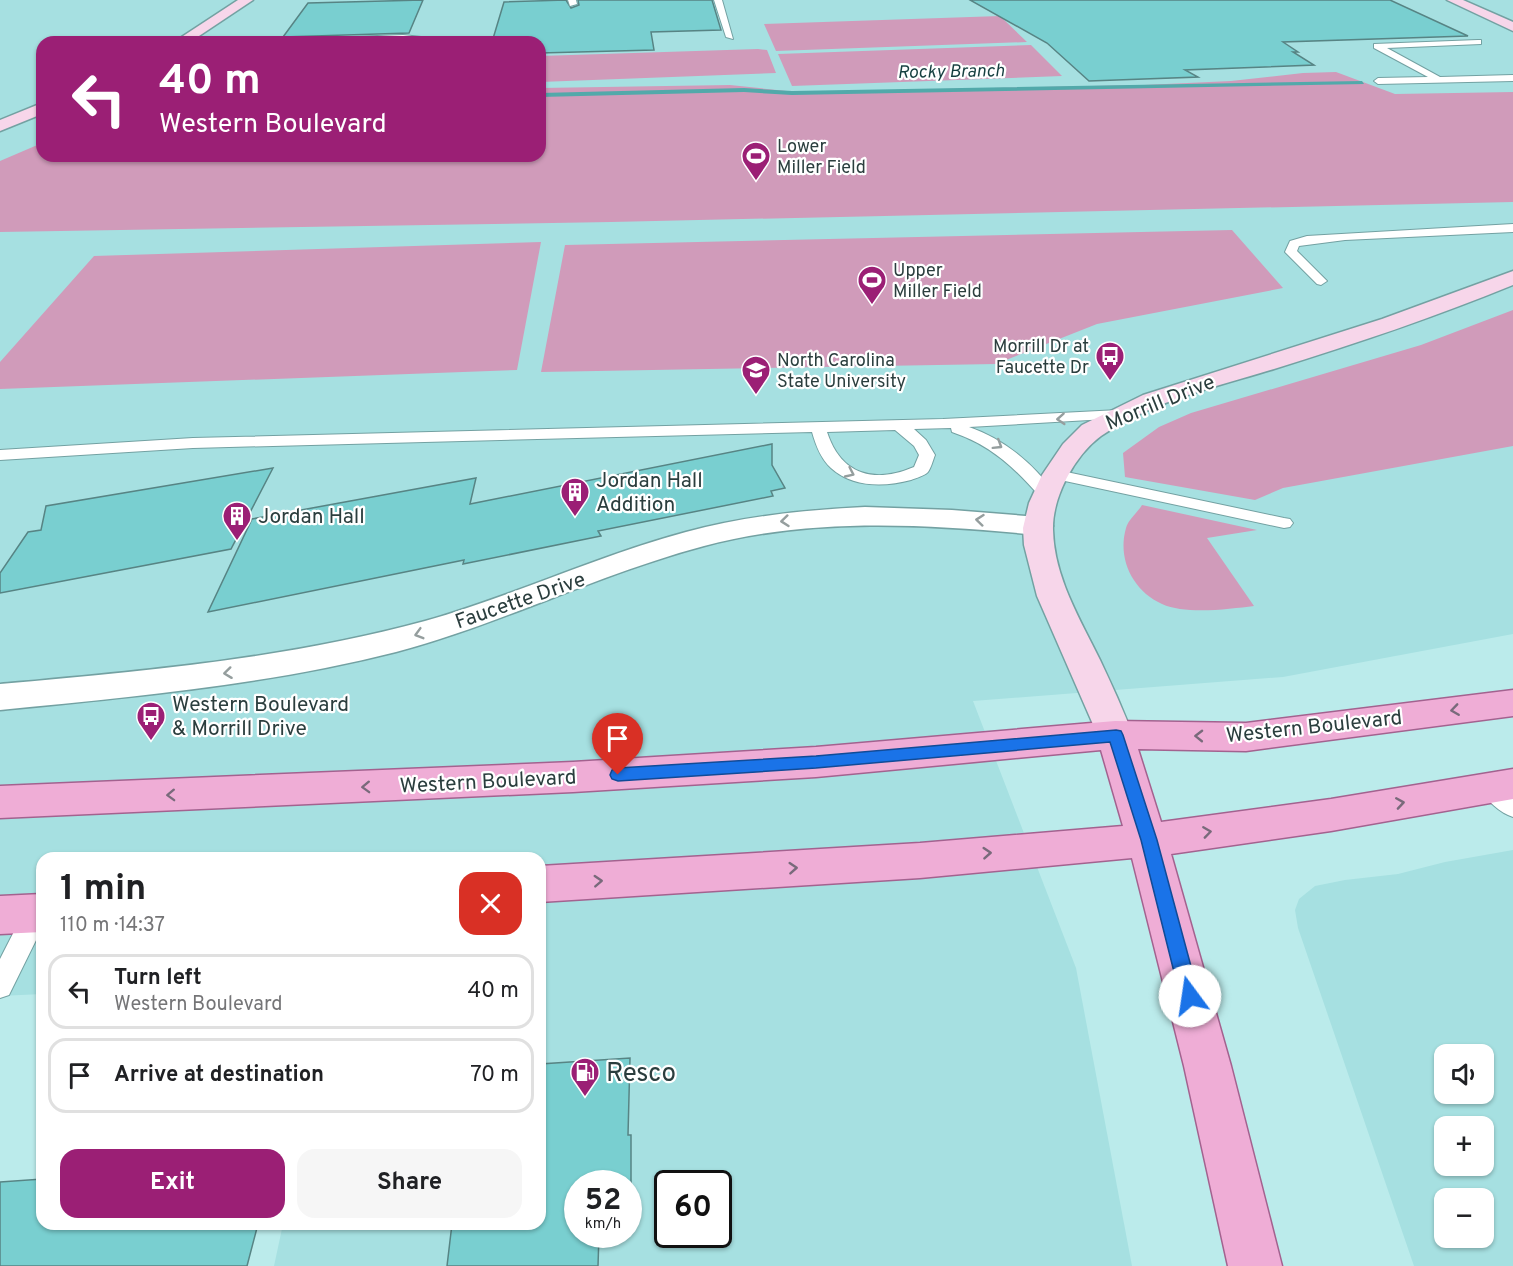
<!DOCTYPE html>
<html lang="en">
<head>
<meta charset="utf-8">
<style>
	:root { --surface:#fff; --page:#f6f6f6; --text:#202124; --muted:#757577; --line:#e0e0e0; --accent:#9b1f75 }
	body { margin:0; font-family:Overpass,sans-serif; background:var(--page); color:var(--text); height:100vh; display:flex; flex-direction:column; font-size:22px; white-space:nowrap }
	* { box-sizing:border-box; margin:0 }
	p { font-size:20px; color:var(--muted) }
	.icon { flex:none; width:33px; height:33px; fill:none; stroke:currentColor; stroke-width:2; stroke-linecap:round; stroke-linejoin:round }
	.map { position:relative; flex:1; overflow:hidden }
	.details { position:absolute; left:36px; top:852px; width:510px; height:378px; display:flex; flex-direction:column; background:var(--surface); border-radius:18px; box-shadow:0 2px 4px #0004 }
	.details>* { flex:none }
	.guide { position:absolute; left:36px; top:36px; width:510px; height:126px; border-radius:18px; box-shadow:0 2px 4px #0004; background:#9b1f75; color:#fff; overflow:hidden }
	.buttons { position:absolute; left:1434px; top:1044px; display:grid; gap:12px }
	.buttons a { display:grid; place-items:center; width:60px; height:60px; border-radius:12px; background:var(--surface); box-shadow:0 2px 4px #0004; font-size:30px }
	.speed { position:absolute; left:564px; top:1170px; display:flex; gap:12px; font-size:30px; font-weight:700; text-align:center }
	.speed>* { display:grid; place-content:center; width:78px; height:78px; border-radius:50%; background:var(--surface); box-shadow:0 2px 4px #0004; line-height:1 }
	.speed small { font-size:15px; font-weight:400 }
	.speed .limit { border:3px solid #111; border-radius:9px; background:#fff; color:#111 }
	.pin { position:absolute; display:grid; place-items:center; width:51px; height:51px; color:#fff; margin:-62px -26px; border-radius:50% 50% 50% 0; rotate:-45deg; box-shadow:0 0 6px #0007 }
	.pin .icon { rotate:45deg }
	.me { position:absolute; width:66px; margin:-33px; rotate:346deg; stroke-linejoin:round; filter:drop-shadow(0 0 4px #0008) }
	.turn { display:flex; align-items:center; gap:21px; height:126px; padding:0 24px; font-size:27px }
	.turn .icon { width:78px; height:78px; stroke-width:2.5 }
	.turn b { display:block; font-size:42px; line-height:51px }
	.round { display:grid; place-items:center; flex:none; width:63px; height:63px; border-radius:18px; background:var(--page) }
	.overview { display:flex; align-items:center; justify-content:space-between; height:102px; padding:0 24px }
	h1 { font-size:36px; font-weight:700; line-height:45px }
	.cta { display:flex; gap:12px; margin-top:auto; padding:12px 24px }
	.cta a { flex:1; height:69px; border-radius:18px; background:var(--accent); color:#fff; font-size:24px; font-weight:700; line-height:69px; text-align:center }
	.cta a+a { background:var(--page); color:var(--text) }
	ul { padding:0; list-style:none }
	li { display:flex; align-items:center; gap:18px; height:75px; margin:0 12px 9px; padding:0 12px; border:3px solid var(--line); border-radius:18px }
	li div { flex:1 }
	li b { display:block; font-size:22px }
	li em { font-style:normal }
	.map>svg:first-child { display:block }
</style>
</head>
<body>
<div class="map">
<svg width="1513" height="1266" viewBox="0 0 1513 1266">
	<rect width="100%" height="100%" fill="#bbebeb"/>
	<!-- built -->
	<path fill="#a6e0e1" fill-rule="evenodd" d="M 0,0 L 1513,0 L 1513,634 L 1283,677 L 973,701 L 1076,968 L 1132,1266 L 274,1266 L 283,1224 L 540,1224 L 540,858 L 42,858 L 42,994 L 0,996 ZM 42,42 L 540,42 L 540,156 L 42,156 ZM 578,1184 L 628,1184 L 628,1234 L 578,1234 ZM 668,1184 L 718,1184 L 718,1234 L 668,1234 Z
		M 1513,850 L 1513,1266 L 1414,1266 L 1298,928 L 1295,910 L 1299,899 L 1315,886 L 1345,880 L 1398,874 L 1445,862 ZM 1484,1054 L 1484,1094 L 1444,1094 L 1444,1054 ZM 1484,1126 L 1484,1166 L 1444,1166 L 1444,1126 ZM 1484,1198 L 1484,1238 L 1444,1238 L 1444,1198 Z"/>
	<!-- green -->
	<path fill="#d09bba" d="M 1000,16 L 1027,42 L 776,51 L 764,24 Z
		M 1031,45 L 1062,76 L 792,86 L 778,54 Z
		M 758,49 L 767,50 L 776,73 L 540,82 L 540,56 Z
		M 1336,72 L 1395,94 L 1513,92 L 1513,202 L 611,222 L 0,232 L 0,161 L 42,143 L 42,156 L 540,156 L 540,88 L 730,85 L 796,92 L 1144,85 L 1231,81 L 1303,73 Z
		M 1232,230 L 1283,288 L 1097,324 L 996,364 L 541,372 L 565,245 Z
		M 541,242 L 517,370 L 0,389 L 0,362 L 94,256 Z
		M 1513,310 L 1513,446 L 1283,488 L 1255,500 L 1125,477 L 1123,453 L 1159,427 L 1191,413 L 1421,345 Z
		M 1142,505 L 1257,530 L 1207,538 L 1254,606 C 1229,609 1186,615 1162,604 C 1133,591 1117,559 1126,528 C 1128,520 1138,512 1142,505 Z"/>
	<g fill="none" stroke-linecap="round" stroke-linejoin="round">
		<!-- stream -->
		<path fill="#52a9aa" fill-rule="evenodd" d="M 1362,81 L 1364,84 L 792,95 L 744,92 L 540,97 L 540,93 L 744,88 L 792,91 Z"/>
	</g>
	<!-- building -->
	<path fill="#79cfd0" stroke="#578484" stroke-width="1.5" d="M 423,0 L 409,33 L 283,37 L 308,3 Z
		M 566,0 L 571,8 L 579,5 L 578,0 L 712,0 L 721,30 L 651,32 L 654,50 L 540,53 L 540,42 L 492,42 L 504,2 Z
		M 970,0 L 1390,0 L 1468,36 L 1283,42 L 1298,52 L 1293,52 L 1314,65 L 1185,70 L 1198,77 L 1089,81 L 1047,43 Z
		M 772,444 L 772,465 L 785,488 L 771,491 L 773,496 L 598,531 L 601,536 L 463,564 L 464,560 L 208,612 L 252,519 L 476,478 L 470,504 Z
		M 273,468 L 231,549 L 0,593 L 0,573 L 28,532 L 41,530 L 46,506 Z
		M 630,1058 L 628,1135 L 631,1135 L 631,1208 L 628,1209 L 628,1184 L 578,1184 L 578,1234 L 599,1234 L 598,1266 L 447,1266 L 452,1224 L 540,1224 L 540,1064 Z
		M 42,1179 L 42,1224 L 258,1224 L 247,1266 L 0,1266 L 0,1182 Z"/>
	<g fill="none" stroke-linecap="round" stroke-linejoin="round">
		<!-- lane casing -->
		<g stroke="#73a1a2" stroke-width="2">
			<path id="lane" d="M 568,0 L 576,0 L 577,4 L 570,6 Z
				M 714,0 L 722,0 L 733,39 L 726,37 Z
				M 403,35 L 421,37 L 424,42 L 403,39 L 271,42 L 275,40 Z
				M 1478,40 L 1481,40 L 1481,44 L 1387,48 L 1440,77 L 1513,75 L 1513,81 L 1378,84 L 1374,81 L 1378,78 L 1428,77 L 1374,48 L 1374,44 Z
				M 1513,224 L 1513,232 L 1345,240 L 1299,246 L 1297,251 L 1327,281 L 1321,285 L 1317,284 L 1285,252 L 1290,241 L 1307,236 Z
				M 1119,410 L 1127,415 L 1124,418 L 969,427 C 1004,439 1034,464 1055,494 L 1047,499 L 1041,498 C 1015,468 991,445 952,432 L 951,428 L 914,429 L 926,440 L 935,455 C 933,460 931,468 928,472 C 924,476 916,478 911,480 C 885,487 853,488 831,468 C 821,459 816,446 812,432 L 193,448 L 0,460 L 0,450 L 193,438 L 943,419 ZM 895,430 L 914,446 L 919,455 L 914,467 C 874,484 841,475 827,432 Z
				M 1057,470 L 1284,518 L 1290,519 L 1293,523 L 1290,527 L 1284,528 L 1051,478 L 1049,475 L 1051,472 Z
				M 1491,779 L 1499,782 L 1513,794 L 1513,817 C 1500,813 1486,800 1480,788 L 1483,782 Z
				M 36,903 L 42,905 L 42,928 L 9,995 L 0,998 L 0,959 L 27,906 Z"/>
		</g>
		<!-- street casing -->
		<g stroke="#73a1a2" stroke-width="3">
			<path id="street" d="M 865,507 L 952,510 L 1038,517 L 1048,520 L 1053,526 L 1048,532 L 1038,535 C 927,524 813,517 704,546 C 599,574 501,624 396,652 C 266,685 133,697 0,710 L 0,684 C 142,671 286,659 425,621 C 513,596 597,556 686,532 C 745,516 804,510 865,507 Z"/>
		</g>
		<!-- secondary casing -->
		<g stroke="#73a1a2" stroke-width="3">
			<path id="secondary" d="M 238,0 L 253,0 L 190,42 L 174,42 Z
				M 1447,0 L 1463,0 L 1513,22 L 1513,31 Z
				M 42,103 L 42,114 L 0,131 L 0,120 Z
				M 1513,271 L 1513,285 C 1435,317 1355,344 1274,369 C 1216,387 1152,401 1101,436 C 1075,455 1052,497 1053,530 C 1054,577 1080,619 1100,660 C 1112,685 1123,710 1133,735 L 1128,745 L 1115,749 L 1102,745 L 1037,596 L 1024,545 L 1023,528 L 1029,503 L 1042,475 L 1063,444 L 1082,425 L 1143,395 L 1382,319 Z"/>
		</g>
		<!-- primary casing -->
		<g stroke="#a3628f" stroke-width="3">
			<path id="primary" d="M 1513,690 L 1513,716 L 1246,751 L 1138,749 L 1161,822 L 1331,799 L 1513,769 L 1513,799 L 1331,831 L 1171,854 L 1231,1066 L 1282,1266 L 1228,1266 L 1184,1066 L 1132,858 L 920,878 L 540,902 L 540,866 L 920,843 L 1123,826 L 1101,750 L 816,777 L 573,792 L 0,818 L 0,786 L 573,762 L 816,747 L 1115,721 L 1246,723 Z
				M 42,894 L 42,932 L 0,934 L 0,896 Z"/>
		</g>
		<!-- lane -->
		<use href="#lane" fill="#fff" fill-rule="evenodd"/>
		<!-- street -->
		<use href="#street" fill="#fff" fill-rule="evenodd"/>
		<!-- secondary -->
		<use href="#secondary" fill="#f7d6ea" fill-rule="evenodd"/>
		<!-- primary -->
		<use href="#primary" fill="#efadd6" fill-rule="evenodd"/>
	</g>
	<!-- one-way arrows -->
	<defs><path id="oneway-chevron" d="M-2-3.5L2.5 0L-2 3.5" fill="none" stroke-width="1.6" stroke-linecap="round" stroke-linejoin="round" transform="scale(1.5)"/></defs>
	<g stroke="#959e9e">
		<use href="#oneway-chevron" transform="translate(1061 419) rotate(176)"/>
		<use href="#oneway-chevron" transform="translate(998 445) rotate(32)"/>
		<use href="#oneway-chevron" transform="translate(850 473) rotate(25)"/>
		<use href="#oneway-chevron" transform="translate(980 520) rotate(-174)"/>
		<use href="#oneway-chevron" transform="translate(785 521) rotate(174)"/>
		<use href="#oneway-chevron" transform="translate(419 634) rotate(164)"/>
		<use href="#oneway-chevron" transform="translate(228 673) rotate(173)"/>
	</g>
	<g stroke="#796a7b">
		<use href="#oneway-chevron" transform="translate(1455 710) rotate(172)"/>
		<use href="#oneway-chevron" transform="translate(1199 736) rotate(-179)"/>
		<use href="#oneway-chevron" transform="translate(366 787) rotate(178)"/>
		<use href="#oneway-chevron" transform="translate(171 795) rotate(178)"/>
		<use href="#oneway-chevron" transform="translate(1400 803) rotate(-9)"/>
		<use href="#oneway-chevron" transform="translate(1207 832) rotate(-8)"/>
		<use href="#oneway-chevron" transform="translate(987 853) rotate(-4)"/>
		<use href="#oneway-chevron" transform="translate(793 868) rotate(-4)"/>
		<use href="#oneway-chevron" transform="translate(598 881) rotate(-3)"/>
	</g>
	<!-- route -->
	<path fill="#1a73e8" stroke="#114b97" stroke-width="1.5" d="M 1116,730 L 1121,731 L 1123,735 L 1157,840 L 1199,996 L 1196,1002 L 1190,1004 L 1183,1002 L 1180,996 L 1141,840 L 1110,742 L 816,768 L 618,781 L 612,779 L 610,775 L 612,770 L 618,768 L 816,756 Z"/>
	<!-- icons -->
	<defs>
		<g id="stadium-pin" transform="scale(1.5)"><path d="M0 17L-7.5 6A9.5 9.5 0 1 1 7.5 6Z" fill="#9b1f75" stroke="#fff"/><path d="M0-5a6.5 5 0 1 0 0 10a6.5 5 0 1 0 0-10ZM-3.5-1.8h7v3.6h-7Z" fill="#fff"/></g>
		<g id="bus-pin" transform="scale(1.5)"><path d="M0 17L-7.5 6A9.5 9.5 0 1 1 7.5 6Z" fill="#9b1f75" stroke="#fff"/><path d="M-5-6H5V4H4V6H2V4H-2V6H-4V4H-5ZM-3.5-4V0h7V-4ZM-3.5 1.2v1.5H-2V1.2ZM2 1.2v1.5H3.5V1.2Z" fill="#fff"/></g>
		<g id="university-pin" transform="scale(1.5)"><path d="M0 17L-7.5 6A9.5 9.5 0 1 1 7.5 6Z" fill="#9b1f75" stroke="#fff"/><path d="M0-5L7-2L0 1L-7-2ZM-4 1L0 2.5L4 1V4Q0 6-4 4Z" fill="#fff"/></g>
		<g id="building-pin" transform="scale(1.5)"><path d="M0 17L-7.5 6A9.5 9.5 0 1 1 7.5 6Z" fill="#9b1f75" stroke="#fff"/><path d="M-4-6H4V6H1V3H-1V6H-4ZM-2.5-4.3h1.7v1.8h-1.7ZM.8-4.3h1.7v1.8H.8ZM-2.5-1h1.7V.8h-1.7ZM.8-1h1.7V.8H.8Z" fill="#fff"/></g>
		<g id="fuel-pin" transform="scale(1.5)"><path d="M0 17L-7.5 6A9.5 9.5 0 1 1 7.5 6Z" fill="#9b1f75" stroke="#fff"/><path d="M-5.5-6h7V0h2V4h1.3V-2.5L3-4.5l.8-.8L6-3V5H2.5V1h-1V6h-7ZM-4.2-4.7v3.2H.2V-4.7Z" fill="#fff"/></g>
	</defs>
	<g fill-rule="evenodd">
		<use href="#stadium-pin" x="756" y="156"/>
		<use href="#stadium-pin" x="872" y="280"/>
		<use href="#bus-pin" x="1110" y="356"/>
		<use href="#university-pin" x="756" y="370"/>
		<use href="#building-pin" x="575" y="492"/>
		<use href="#building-pin" x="237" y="516"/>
		<use href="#bus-pin" x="151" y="716"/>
		<use href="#fuel-pin" x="585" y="1072"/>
	</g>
	<g text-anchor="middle" stroke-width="4.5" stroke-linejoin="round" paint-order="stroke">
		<!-- far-water labels -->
		<g font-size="18" font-style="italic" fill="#163f40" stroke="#fff">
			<text transform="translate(951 71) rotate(-1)" y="6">Rocky Branch</text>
		</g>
		<!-- far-poi labels -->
		<g font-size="18" fill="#2b3e3e" stroke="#fff" text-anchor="start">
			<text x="777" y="152">Lower<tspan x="777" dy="21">Miller Field</tspan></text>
			<text x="893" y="276">Upper<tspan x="893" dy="21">Miller Field</tspan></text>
			<text x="1089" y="352" text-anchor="end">Morrill Dr at<tspan x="1089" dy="21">Faucette Dr</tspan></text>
			<text x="777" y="366">North Carolina<tspan x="777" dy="21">State University</tspan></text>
		</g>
		<!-- street labels -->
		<g font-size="21" fill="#2b3e3e" stroke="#fff">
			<text transform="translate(1160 402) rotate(-22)" y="7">Morrill Drive</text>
			<text transform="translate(520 600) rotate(-19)" y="7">Faucette Drive</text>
			<text transform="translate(1314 726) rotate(-6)" y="7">Western Boulevard</text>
			<text transform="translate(488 781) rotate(-3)" y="7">Western Boulevard</text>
		</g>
		<!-- poi labels -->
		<g font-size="21" fill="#2b3e3e" stroke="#fff" text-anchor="start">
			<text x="596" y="487">Jordan Hall<tspan x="596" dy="24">Addition</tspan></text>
			<text x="258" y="523">Jordan Hall</text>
			<text x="172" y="711">Western Boulevard<tspan x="172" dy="24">&amp; Morrill Drive</tspan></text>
		</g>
		<!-- near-poi labels -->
		<g font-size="26" fill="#2b3e3e" stroke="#fff" text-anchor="start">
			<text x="606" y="1081">Resco</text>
		</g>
	</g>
</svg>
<div class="buttons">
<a><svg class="icon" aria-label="sound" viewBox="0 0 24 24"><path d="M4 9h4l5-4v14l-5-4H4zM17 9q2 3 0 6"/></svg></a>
<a>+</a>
<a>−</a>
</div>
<div class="speed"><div>52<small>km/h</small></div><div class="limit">60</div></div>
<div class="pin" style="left:618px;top:775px;background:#d93025"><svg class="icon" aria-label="arrive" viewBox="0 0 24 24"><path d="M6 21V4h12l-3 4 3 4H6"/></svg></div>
<svg class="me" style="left:1190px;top:996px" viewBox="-20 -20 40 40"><circle r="19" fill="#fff"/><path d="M0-13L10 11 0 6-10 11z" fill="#1a73e8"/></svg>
<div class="guide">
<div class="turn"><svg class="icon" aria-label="left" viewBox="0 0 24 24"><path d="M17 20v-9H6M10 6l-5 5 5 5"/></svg><div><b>40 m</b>Western Boulevard</div></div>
</div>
<section class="details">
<div class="overview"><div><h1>1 min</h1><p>110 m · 14:37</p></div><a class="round" style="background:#d93025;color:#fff"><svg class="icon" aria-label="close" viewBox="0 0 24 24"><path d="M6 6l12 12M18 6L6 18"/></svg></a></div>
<ul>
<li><svg class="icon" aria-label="left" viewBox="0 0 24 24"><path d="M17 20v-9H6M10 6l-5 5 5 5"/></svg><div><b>Turn left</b><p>Western Boulevard</p></div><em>40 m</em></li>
<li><svg class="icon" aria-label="arrive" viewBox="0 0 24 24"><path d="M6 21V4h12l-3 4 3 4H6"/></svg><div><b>Arrive at destination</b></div><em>70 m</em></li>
</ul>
<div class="cta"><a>Exit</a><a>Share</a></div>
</section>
</div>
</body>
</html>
